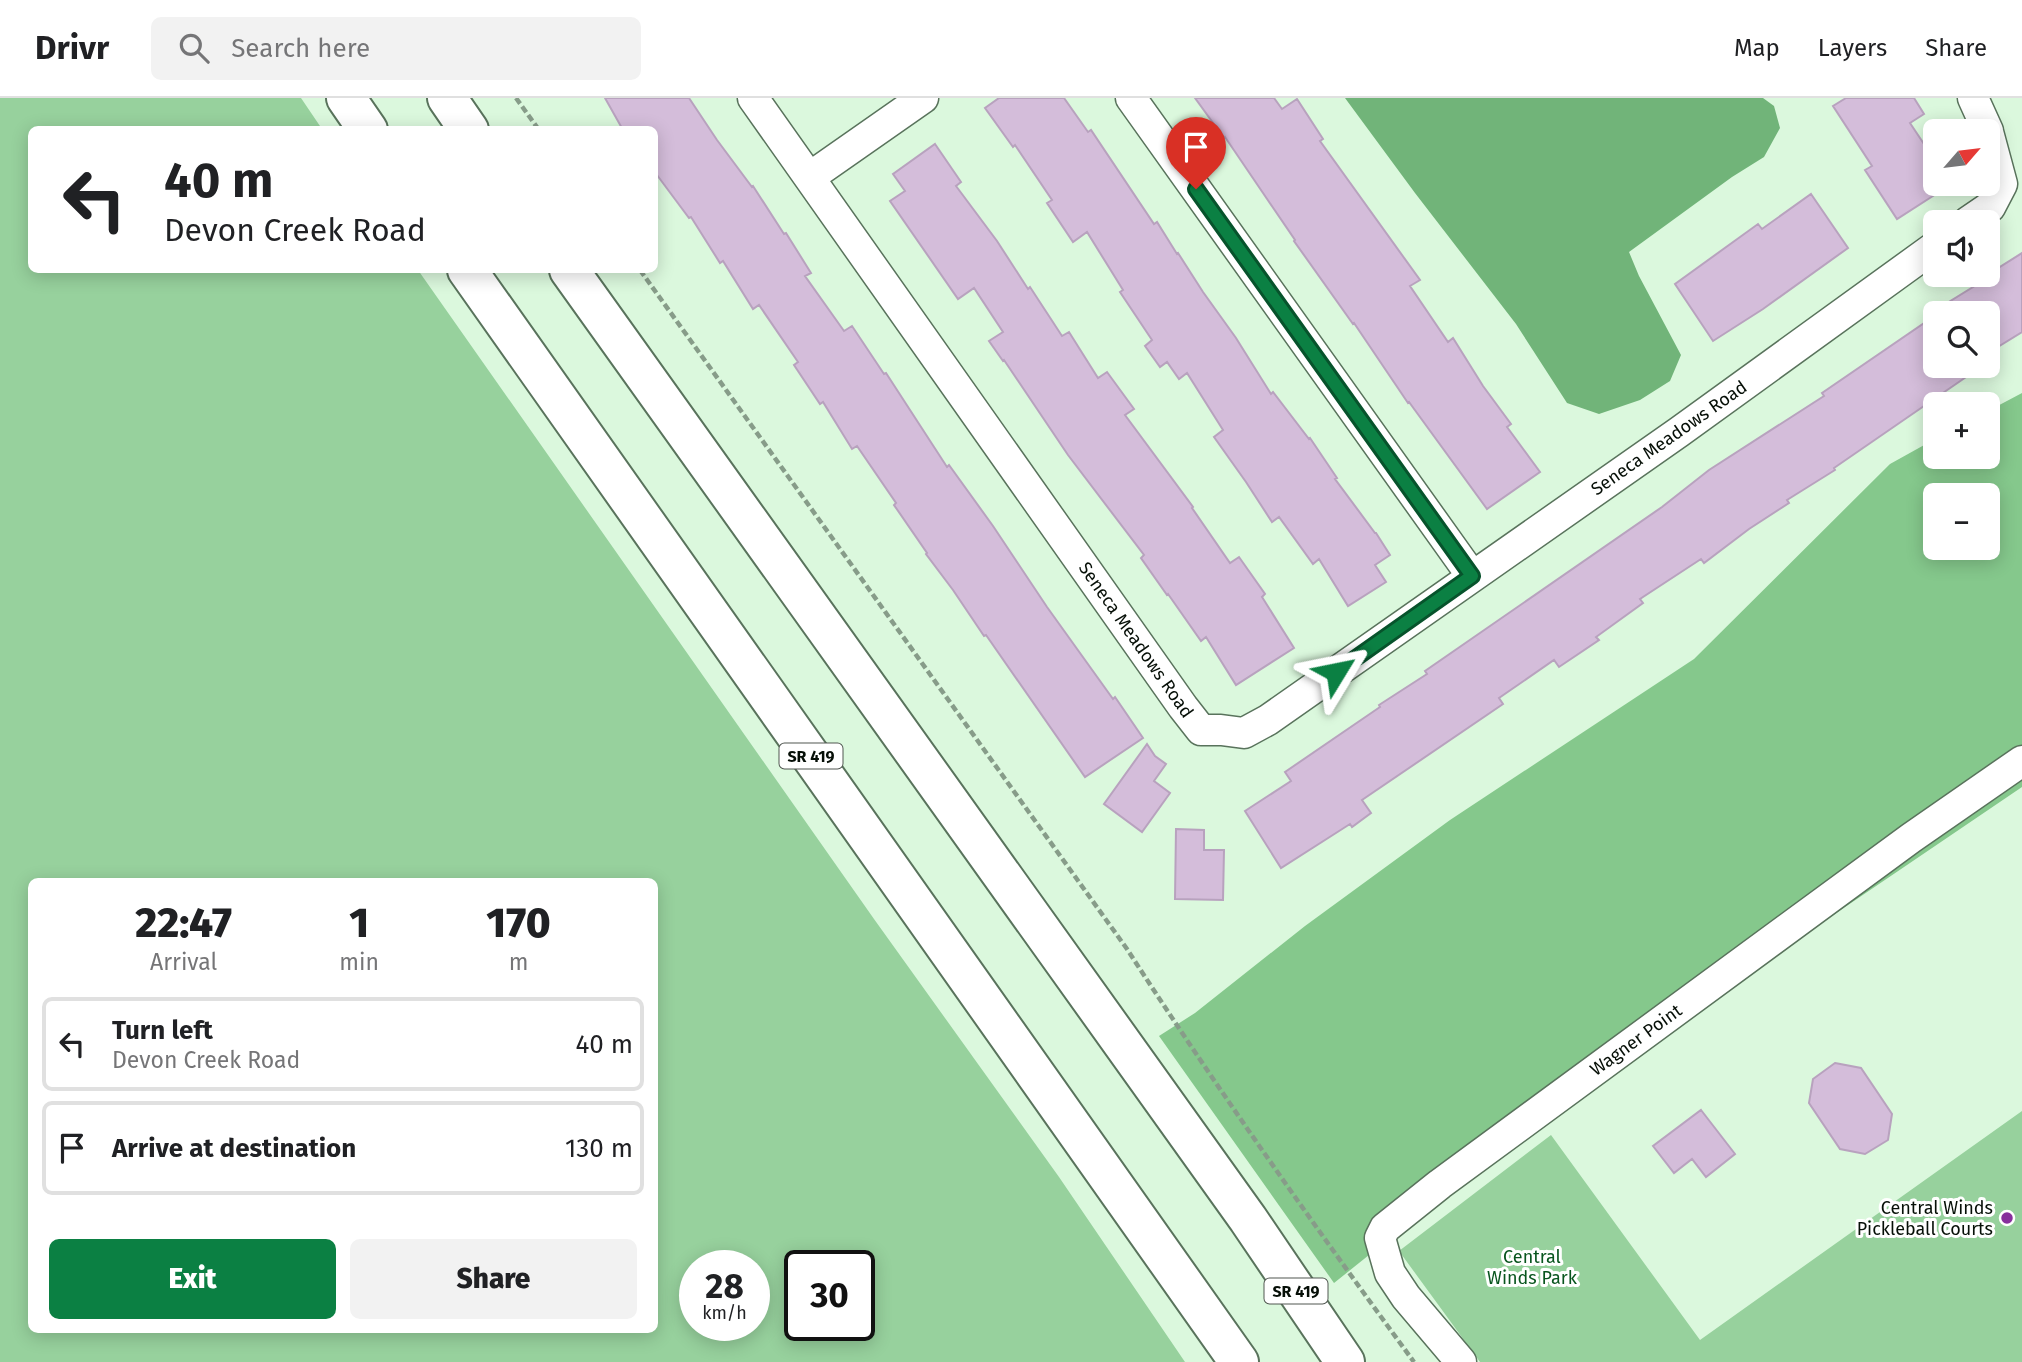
<!DOCTYPE html>
<html lang="en">
<head>
<meta charset="utf-8">
<style>
	:root { --surface:#fff; --page:#f2f2f2; --text:#202124; --muted:#757577; --line:#e0e0e0; --accent:#0b8043 }
	body { margin:0; font-family:"Fira Sans",sans-serif; background:var(--page); color:var(--text); height:100vh; display:flex; flex-direction:column; font-size:26px; white-space:nowrap }
	* { box-sizing:border-box; margin:0 }
	p { font-size:23px; color:var(--muted) }
	.icon { flex:none; width:38px; height:38px; fill:none; stroke:currentColor; stroke-width:2; stroke-linecap:round; stroke-linejoin:round }
	.map { position:relative; flex:1; overflow:hidden }
	.panel { position:absolute; left:28px; top:780px; width:630px; height:455px; display:flex; flex-direction:column; background:var(--surface); border-radius:10px; box-shadow:0 4px 18px #0003 }
	.panel>* { flex:none }
	.banner { position:absolute; left:28px; top:28px; width:630px; height:147px; border-radius:10px; box-shadow:0 4px 18px #0003; background:#fff; color:var(--text); overflow:hidden }
	.needle { width:46px; rotate:62deg }
	.tools { position:absolute; left:1923px; top:21px; display:grid; gap:14px }
	.tools a { display:grid; place-items:center; width:77px; height:77px; border-radius:10px; background:var(--surface); box-shadow:0 4px 18px #0003; font-size:35px }
	.speed { position:absolute; left:679px; top:1152px; display:flex; gap:14px; font-size:35px; font-weight:700; text-align:center }
	.speed>* { display:grid; place-content:center; width:91px; height:91px; border-radius:50%; background:var(--surface); box-shadow:0 4px 18px #0003; line-height:1 }
	.speed small { font-size:18px; font-weight:400 }
	.speed .limit { border:4px solid #111; border-radius:10px; background:#fff; color:#111 }
	.pin { position:absolute; display:grid; place-items:center; width:60px; height:60px; color:#fff; margin:-72px -30px; border-radius:50% 50% 50% 0; rotate:-45deg; box-shadow:0 0 7px #0007 }
	.pin .icon { rotate:45deg }
	.me { position:absolute; width:77px; margin:-38px; rotate:55deg; stroke-linejoin:round; filter:drop-shadow(0 0 5px #0008) }
	.turn { display:flex; align-items:center; gap:24px; height:147px; padding:0 21px; font-size:32px }
	.turn .icon { width:91px; height:91px; stroke-width:2.5 }
	.turn b { display:block; font-size:49px; line-height:60px }
	.eta { display:flex; justify-content:space-evenly; align-items:center; height:119px; text-align:center }
	.eta b { font-size:42px; font-weight:800; line-height:49px }
	.action { display:flex; gap:14px; margin-top:auto; padding:14px 21px }
	.action a { flex:1; height:80px; border-radius:10px; background:var(--accent); color:#fff; font-size:28px; font-weight:800; line-height:80px; text-align:center }
	.action a+a { background:var(--page); color:var(--text) }
	ul { padding:0; list-style:none }
	li { display:flex; align-items:center; gap:21px; height:94px; margin:0 14px 10px; padding:0 7px; border:4px solid var(--line); border-radius:10px }
	li div { flex:1 }
	li b { display:block; font-size:26px }
	li em { font-style:normal }
	header { display:flex; align-items:center; gap:42px; box-sizing:border-box; height:98px; padding:0 35px; background:var(--surface); border-bottom:2px solid var(--line) }
	header strong { font-size:33px }
	nav { display:flex; gap:38px; margin-inline-start:auto; font-size:24px }
	.search { width:490px; height:63px; background:var(--page); display:flex; align-items:center; gap:18px; box-sizing:border-box; padding:0 24px; border-radius:10px; color:var(--muted); font-size:26px }
	.map>svg:first-child { display:block }
</style>
</head>
<body>
<header>
<strong>Drivr</strong>
<div class="search"><svg class="icon" aria-label="search" viewBox="0 0 24 24"><circle cx="10" cy="10" r="6"/><path d="M15 15l6 6"/></svg>Search here</div>
<nav><a>Map</a><a>Layers</a><a>Share</a></nav>
</header>
<div class="map">
<svg width="2022" height="1264" viewBox="0 0 2022 1264">
	<rect width="100%" height="100%" fill="#dbf8dd"/>
	<!-- green -->
	<path fill="#97d19d" fill-rule="evenodd" d="M 0,0 L 301,0 L 322,31 L 32,32 L 32,172 L 418,172 L 874,821 L 1059,1079 L 1185,1264 L 0,1264 ZM 32,784 L 654,784 L 654,1232 L 32,1232 ZM 695,1167 L 754,1167 L 754,1227 L 695,1227 ZM 800,1167 L 859,1167 L 859,1227 L 800,1227 Z
		M 2022,1013 L 2022,1264 L 1480,1264 L 1399,1153 L 1551,1037 L 1700,1242 Z"/>
	<!-- forest -->
	<path fill="#85c88c" fill-rule="evenodd" d="M 2022,295 L 2022,647 L 1902,731 L 1367,1135 L 1366,1143 L 1369,1157 L 1334,1185 L 1159,938 L 1195,915 L 1305,828 L 1450,722 L 1694,561 L 1890,366 L 1935,341 L 1936,359 L 1988,359 L 1988,313 ZM 1936,397 L 1988,397 L 1988,450 L 1936,450 Z
		M 2022,678 L 2022,689 L 1764,864 Z"/>
	<!-- water -->
	<path fill="#71b479" d="M 1345,0 L 1763,0 L 1774,8 L 1780,30 L 1764,59 L 1732,79 L 1629,154 L 1639,178 L 1681,257 L 1670,283 L 1640,302 L 1599,316 L 1567,305 L 1516,226 L 1415,95 Z"/>
	<!-- building -->
	<path fill="#d4bdda" stroke="#b8a2be" stroke-width="2" d="M 605,0 L 689,0 L 717,42 L 752,89 L 753,88 L 784,136 L 786,135 L 811,175 L 805,178 L 844,233 L 852,228 L 884,276 L 886,275 L 947,369 L 949,367 L 993,428 L 1047,509 L 1113,601 L 1115,599 L 1143,640 L 1085,679 L 986,537 L 984,538 L 953,492 L 926,456 L 927,455 L 894,407 L 896,405 L 857,348 L 852,351 L 823,304 L 820,306 L 794,267 L 798,264 L 759,207 L 753,211 L 723,163 L 720,165 L 691,119 L 689,120 L 654,73 L 654,32 L 623,32 Z
		M 999,0 L 1064,0 L 1088,34 L 1091,32 L 1154,126 L 1157,124 L 1177,156 L 1178,155 L 1203,194 L 1236,240 L 1271,296 L 1273,294 L 1309,341 L 1310,340 L 1337,380 L 1335,381 L 1375,435 L 1376,435 L 1390,457 L 1375,467 L 1386,484 L 1348,508 L 1319,461 L 1313,466 L 1279,419 L 1272,424 L 1246,384 L 1214,339 L 1223,332 L 1187,275 L 1179,281 L 1167,264 L 1160,269 L 1145,248 L 1152,242 L 1120,194 L 1123,192 L 1087,134 L 1073,144 L 1047,105 L 1052,102 L 1015,47 L 1013,49 L 985,10 Z
		M 1195,0 L 1274,0 L 1282,11 L 1297,1 L 1323,41 L 1320,43 L 1420,182 L 1410,188 L 1448,244 L 1453,240 L 1483,288 L 1511,326 L 1507,329 L 1540,374 L 1487,411 L 1409,304 L 1408,305 L 1354,225 L 1353,226 L 1294,143 L 1295,142 L 1225,39 L 1224,40 Z
		M 1846,0 L 1914,0 L 1924,16 L 1910,25 L 1936,64 L 1936,96 L 1897,121 L 1865,72 L 1872,68 L 1833,8 Z
		M 935,46 L 961,84 L 956,88 L 997,143 L 1028,191 L 1030,189 L 1062,238 L 1069,234 L 1098,280 L 1107,274 L 1134,311 L 1125,317 L 1193,409 L 1192,410 L 1230,465 L 1239,459 L 1265,496 L 1262,499 L 1294,550 L 1236,587 L 1206,539 L 1201,543 L 1168,496 L 1167,497 L 1141,460 L 1144,457 L 1068,357 L 1004,262 L 1003,263 L 989,243 L 1003,234 L 974,190 L 958,201 L 890,103 L 905,93 L 893,76 Z
		M 1811,96 L 1848,150 L 1763,211 L 1713,243 L 1675,186 L 1758,126 L 1762,131 Z
		M 2022,155 L 2022,234 L 1988,255 L 1988,215 L 1931,215 L 1994,176 L 1992,174 Z
		M 1936,217 L 1936,268 L 1982,268 L 1834,370 L 1835,372 L 1787,402 L 1789,405 L 1749,431 L 1704,465 L 1701,461 L 1640,501 L 1643,505 L 1596,539 L 1599,542 L 1559,569 L 1554,562 L 1499,600 L 1503,606 L 1362,702 L 1371,715 L 1352,729 L 1350,726 L 1281,770 L 1245,713 L 1291,683 L 1285,674 L 1380,609 L 1379,607 L 1427,576 L 1425,573 L 1662,409 L 1709,372 L 1824,298 L 1822,295 Z
		M 1147,646 L 1155,658 L 1166,666 L 1154,683 L 1170,695 L 1142,734 L 1104,706 Z
		M 1176,731 L 1204,732 L 1204,752 L 1224,752 L 1223,802 L 1175,801 Z
		M 1835,965 L 1861,970 L 1892,1016 L 1888,1042 L 1865,1056 L 1840,1051 L 1809,1005 L 1813,981 Z
		M 1701,1012 L 1735,1056 L 1706,1079 L 1692,1061 L 1674,1075 L 1653,1048 Z"/>
	<g fill="none" stroke-linecap="round" stroke-linejoin="round">
		<!-- minor casing -->
		<g stroke="#59735c" stroke-width="33">
			<path id="minor" d="M 753,0 L 1183,609 L 1201,632 L 1221,632 L 1244,635 L 1268,622 L 1679,334 L 1936,148
				M 1131,0 L 1472,478
				M 1973,0 L 1988,33
				M 810,79 L 923,0
				M 1968,124 L 1990,109 L 2002,86 L 1988,34
				M 1461,1264 L 1406,1199 L 1390,1175 L 1380,1140 L 1385,1130 L 1440,1086 L 1911,740 L 2022,663"/>
		</g>
		<!-- primary casing -->
		<g stroke="#59735c" stroke-width="42">
			<path id="primary" d="M 346,0 L 368,32
				M 447,0 L 469,32
				M 467,172 L 1239,1264
				M 569,172 L 1248,1121 L 1345,1264"/>
		</g>
		<!-- path -->
		<path stroke="#879c89" stroke-width="4.5" stroke-dasharray="7 3.5" stroke-linecap="butt" d="M 516,0 L 539,32
			M 640,172 L 1127,851 C 1218,992 1315,1129 1414,1264"/>
		<!-- minor -->
		<use href="#minor" stroke="#fff" stroke-width="30"/>
		<!-- primary -->
		<use href="#primary" stroke="#fff" stroke-width="38"/>
	</g>
	<g fill="none" stroke-linecap="round" stroke-linejoin="round">
		<!-- route casing -->
		<g stroke="#07532c" stroke-width="18">
			<path id="route" d="M 1196,91 L 1472,478 L 1336,574"/>
		</g>
		<!-- route -->
		<use href="#route" stroke="#0b8043" stroke-width="12"/>
	</g>
	<!-- markers -->
	<circle fill="#872f9c" stroke="#fff" stroke-width="2.5" cx="2007" cy="1120" r="7"/>
	<g text-anchor="middle" stroke-width="6" stroke-linejoin="round" paint-order="stroke">
		<!-- shield labels -->
		<g fill="#fff" stroke="#515751" stroke-width="2">
			<rect x="779.5" y="645.5" width="63" height="25" rx="5"/>
			<rect x="1264.5" y="1180.5" width="63" height="25" rx="5"/>
		</g>
		<g font-size="16" font-weight="bold" fill="#060f07">
			<text x="811" y="664">SR 419</text>
			<text x="1296" y="1199">SR 419</text>
		</g>
		<!-- street labels -->
		<g font-size="18" fill="#060f07" stroke="#fff">
			<text transform="translate(1669 340) rotate(-35)" y="6">Seneca Meadows Road</text>
			<text transform="translate(1136 542) rotate(55)" y="6">Seneca Meadows Road</text>
			<text transform="translate(1636 942) rotate(-36)" y="6">Wagner Point</text>
		</g>
		<!-- poi labels -->
		<g font-size="18" fill="#060f07" stroke="#fff" text-anchor="end">
			<text x="1993" y="1116">Central Winds<tspan x="1993" dy="21">Pickleball Courts</tspan></text>
		</g>
		<!-- park labels -->
		<g font-size="18" fill="#08551e" stroke="#fff">
			<text x="1532" y="1165">Central<tspan x="1532" dy="21">Winds Park</tspan></text>
		</g>
	</g>
</svg>
<div class="tools">
<a><svg class="needle" viewBox="-14 -14 28 28"><path d="M0-13l5 13h-10z" fill="#e53935"/><path d="M0 13l5-13h-10z" fill="#757577"/></svg></a>
<a><svg class="icon" aria-label="sound" viewBox="0 0 24 24"><path d="M4 9h4l5-4v14l-5-4H4zM17 9q2 3 0 6"/></svg></a>
<a><svg class="icon" aria-label="search" viewBox="0 0 24 24"><circle cx="10" cy="10" r="6"/><path d="M15 15l6 6"/></svg></a>
<a>+</a>
<a>−</a>
</div>
<div class="speed"><div>28<small>km/h</small></div><div class="limit">30</div></div>
<div class="pin" style="left:1196px;top:91px;background:#d93025"><svg class="icon" aria-label="arrive" viewBox="0 0 24 24"><path d="M6 21V4h12l-3 4 3 4H6"/></svg></div>
<svg class="me" style="left:1336px;top:574px" viewBox="-20 -20 40 40"><path d="M0-17L14 15 0 8-14 15z" fill="#0b8043" stroke="#fff" stroke-width="4"/></svg>
<div class="banner">
<div class="turn"><svg class="icon" aria-label="left" viewBox="0 0 24 24"><path d="M17 20v-9H6M10 6l-5 5 5 5"/></svg><div><b>40 m</b>Devon Creek Road</div></div>
</div>
<section class="panel">
<div class="eta">
<div><b>22:47</b><p>Arrival</p></div>
<div><b>1</b><p>min</p></div>
<div><b>170</b><p>m</p></div>
</div>
<ul>
<li><svg class="icon" aria-label="left" viewBox="0 0 24 24"><path d="M17 20v-9H6M10 6l-5 5 5 5"/></svg><div><b>Turn left</b><p>Devon Creek Road</p></div><em>40 m</em></li>
<li><svg class="icon" aria-label="arrive" viewBox="0 0 24 24"><path d="M6 21V4h12l-3 4 3 4H6"/></svg><div><b>Arrive at destination</b></div><em>130 m</em></li>
</ul>
<div class="action"><a>Exit</a><a>Share</a></div>
</section>
</div>
</body>
</html>
